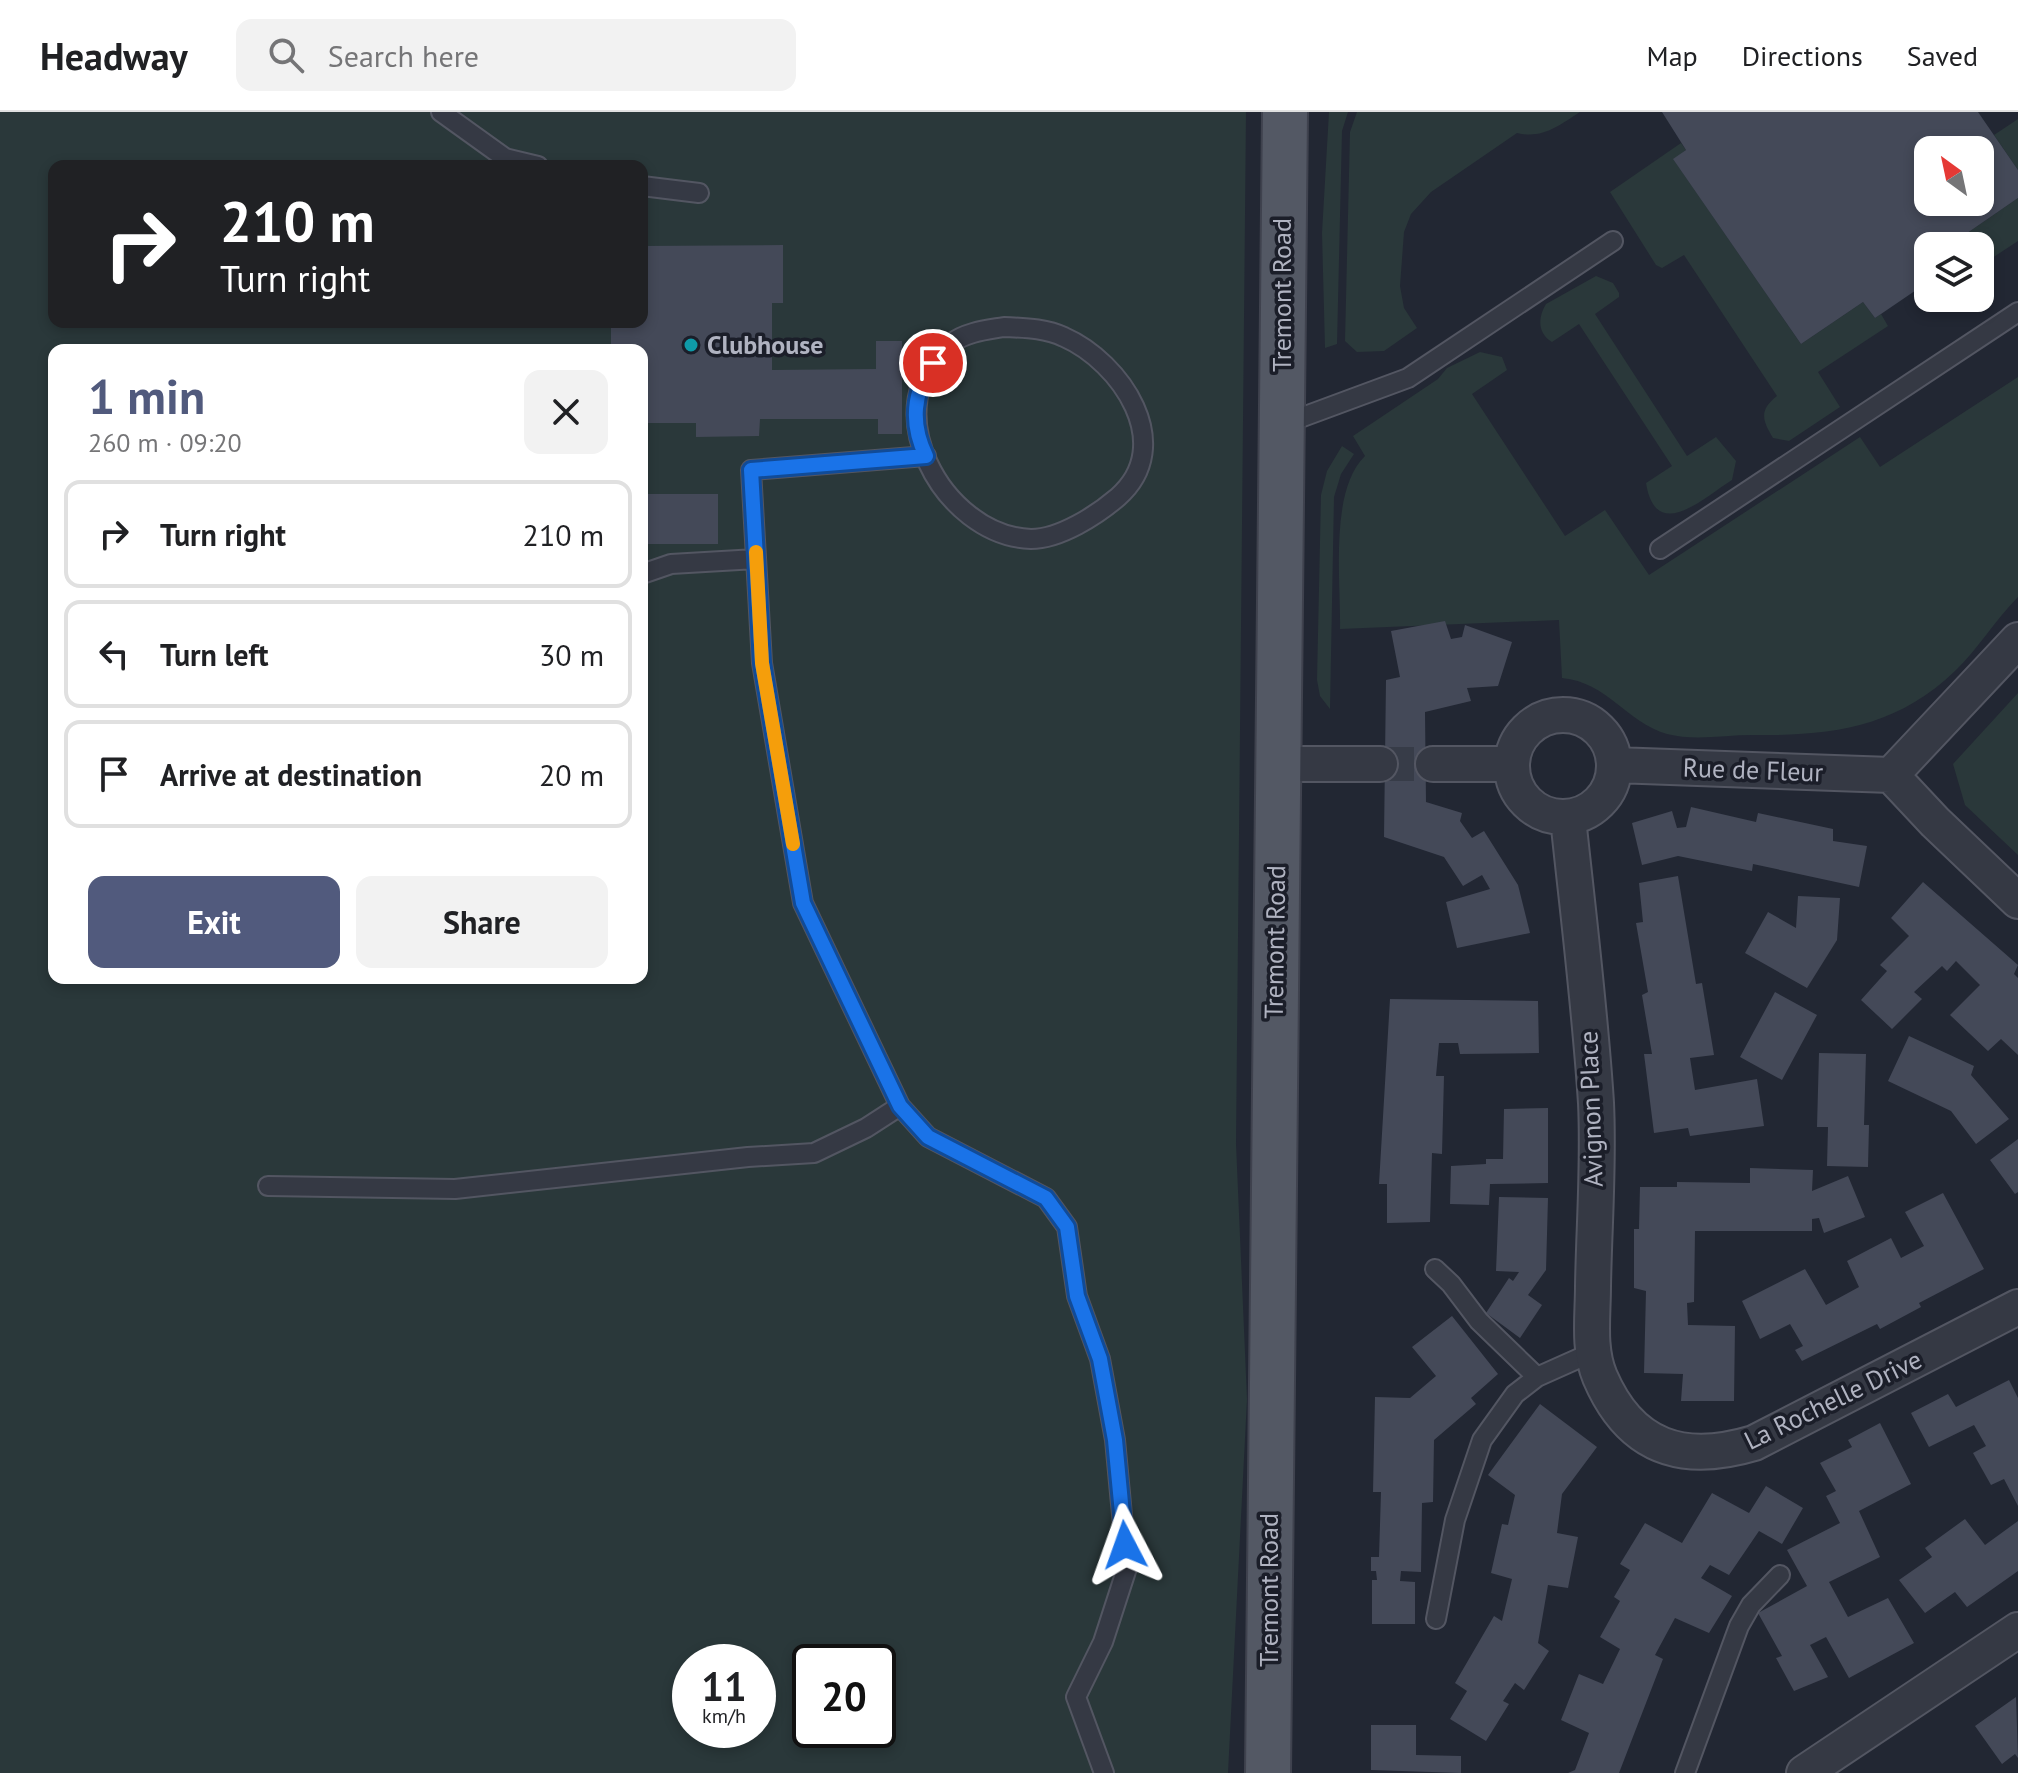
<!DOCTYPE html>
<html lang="en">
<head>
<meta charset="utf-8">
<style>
	:root { --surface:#fff; --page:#f2f2f2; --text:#202124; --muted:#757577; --line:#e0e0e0; --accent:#515a7d }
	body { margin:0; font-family:"PT Sans",sans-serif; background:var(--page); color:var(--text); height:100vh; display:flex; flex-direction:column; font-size:30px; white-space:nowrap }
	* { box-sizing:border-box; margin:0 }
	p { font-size:26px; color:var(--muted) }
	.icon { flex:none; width:44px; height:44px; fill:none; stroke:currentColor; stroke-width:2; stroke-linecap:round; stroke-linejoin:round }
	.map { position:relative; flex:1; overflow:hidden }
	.sheet { position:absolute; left:48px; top:232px; width:600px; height:640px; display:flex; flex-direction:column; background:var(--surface); border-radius:16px; box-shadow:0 4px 12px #0003 }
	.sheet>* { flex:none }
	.guide { position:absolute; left:48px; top:48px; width:600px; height:168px; border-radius:16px; box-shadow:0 4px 12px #0003; background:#202124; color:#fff; overflow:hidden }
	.needle { width:52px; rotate:327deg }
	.buttons { position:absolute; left:1914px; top:24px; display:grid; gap:16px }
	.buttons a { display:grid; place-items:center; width:80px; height:80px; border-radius:16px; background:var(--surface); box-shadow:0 4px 12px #0003; font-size:40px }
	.speed { position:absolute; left:672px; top:1532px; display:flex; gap:16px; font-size:40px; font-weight:700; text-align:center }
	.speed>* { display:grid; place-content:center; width:104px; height:104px; border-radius:50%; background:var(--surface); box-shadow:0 4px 12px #0003; line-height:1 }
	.speed small { font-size:20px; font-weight:400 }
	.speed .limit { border:4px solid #111; border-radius:12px; background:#fff; color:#111 }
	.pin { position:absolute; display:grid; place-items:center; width:68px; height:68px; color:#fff; margin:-34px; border:4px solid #fff; border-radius:50%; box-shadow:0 2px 8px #0007 }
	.me { position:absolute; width:88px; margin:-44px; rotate:356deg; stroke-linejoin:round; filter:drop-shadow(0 0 6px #0008) }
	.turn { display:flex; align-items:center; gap:28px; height:168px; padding:0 40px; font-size:36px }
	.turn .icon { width:104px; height:104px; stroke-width:2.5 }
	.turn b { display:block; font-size:56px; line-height:68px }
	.round { display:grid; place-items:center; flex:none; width:84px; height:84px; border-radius:16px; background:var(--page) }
	.overview { display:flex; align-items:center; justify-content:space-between; height:136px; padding:0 40px }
	h1 { font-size:48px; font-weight:800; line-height:60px; color:var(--accent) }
	.action { display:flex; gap:16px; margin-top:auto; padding:16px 40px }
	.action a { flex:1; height:92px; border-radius:16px; background:var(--accent); color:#fff; font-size:32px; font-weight:800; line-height:92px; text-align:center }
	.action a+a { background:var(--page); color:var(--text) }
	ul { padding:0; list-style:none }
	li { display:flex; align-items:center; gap:24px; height:108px; margin:0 16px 12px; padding:0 24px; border:4px solid var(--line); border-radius:16px }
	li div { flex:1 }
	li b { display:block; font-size:30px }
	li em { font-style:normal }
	header { display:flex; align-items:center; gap:48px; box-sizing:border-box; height:112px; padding:0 40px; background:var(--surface); border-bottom:2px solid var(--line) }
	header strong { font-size:38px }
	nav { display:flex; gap:44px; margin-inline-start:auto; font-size:28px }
	.search { width:560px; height:72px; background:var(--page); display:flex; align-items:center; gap:20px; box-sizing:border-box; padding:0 28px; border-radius:16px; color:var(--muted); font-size:30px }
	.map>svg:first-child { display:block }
</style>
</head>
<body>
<header>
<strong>Headway</strong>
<div class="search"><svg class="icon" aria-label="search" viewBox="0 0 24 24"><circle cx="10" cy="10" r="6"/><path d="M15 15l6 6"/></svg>Search here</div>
<nav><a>Map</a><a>Directions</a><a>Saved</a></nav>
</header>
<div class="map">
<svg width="2018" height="1661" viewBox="0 0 2018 1661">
	<rect width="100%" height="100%" fill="#222733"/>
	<!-- green -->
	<path fill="#2a383a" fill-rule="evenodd" d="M 0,0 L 1246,0 L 1236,1032 L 1247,1287 L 1228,1661 L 0,1661 ZM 54,54 L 642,54 L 642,210 L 54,210 ZM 54,238 L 642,238 L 642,866 L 54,866 ZM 690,1550 L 758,1550 L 758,1618 L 690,1618 ZM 810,1550 L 878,1550 L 878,1618 L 810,1618 Z
		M 1329,0 L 1348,0 L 1342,19 L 1337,232 L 1325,236 L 1322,121 Z
		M 1357,0 L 1580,0 C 1558,14 1543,27 1517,21 L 1431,80 L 1411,102 L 1404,120 L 1400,174 L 1404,196 L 1417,216 L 1384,239 L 1357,240 L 1345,229 L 1350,20 Z
		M 2018,7 L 2018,58 L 1994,23 Z
		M 1681,31 L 1686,38 L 1674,48 L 1801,232 L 1863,190 L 1875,206 L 1881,202 L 1888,214 L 1818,260 L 1840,295 L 1789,329 L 1773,326 C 1762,308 1759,298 1777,284 L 1684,143 L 1662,156 L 1656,153 L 1610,80 Z
		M 2018,86 L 2018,129 L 1980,154 L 1980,134 L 1965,134 L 1960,126 Z
		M 1596,164 L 1613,171 L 1619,181 L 1619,185 L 1595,202 L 1687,344 L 1716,325 L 1736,349 L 1732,368 C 1703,386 1656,432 1646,371 L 1672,354 L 1579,212 L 1552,230 C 1537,221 1538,205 1546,192 Z
		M 1480,240 L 1502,245 L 1507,258 L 1472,282 L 1565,424 L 1605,398 L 1649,463 L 1860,325 L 1880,355 L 2018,265 L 2018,485 C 1995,508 1978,537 1955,559 C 1896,616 1830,624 1752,623 C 1725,623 1694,629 1667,622 C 1626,610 1607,570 1562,566 L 1559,508 L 1340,517 C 1341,469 1329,379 1365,344 L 1353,324 L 1438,267 L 1447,256 Z
		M 1342,334 L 1354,342 L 1341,362 L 1334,385 L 1330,597 L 1320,584 L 1317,568 L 1321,383 L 1327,359 Z
		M 2018,581 L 2018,743 L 1965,693 L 1953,652 Z"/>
	<!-- building -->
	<path fill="#444958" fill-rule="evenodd" d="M 1662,0 L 1978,0 L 2018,58 L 2018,86 L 1960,126 L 1965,134 L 1928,134 L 1928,170 L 1881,202 L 1875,206 L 1863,190 L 1801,232 L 1673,47 L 1686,38 ZM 1928,38 L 1980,38 L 1980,90 L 1928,90 Z
		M 783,133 L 783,191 L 772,191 L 772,258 L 876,257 L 876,229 L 902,229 L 902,322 L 878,322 L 878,307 L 760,307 L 759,324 L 696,325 L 696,311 L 645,311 L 642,326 L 642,238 L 611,238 L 611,210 L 642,210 L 642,134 Z
		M 642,382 L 718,382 L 718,432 L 642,432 Z
		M 1445,509 L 1451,527 L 1462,525 L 1465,513 L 1512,530 L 1498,574 L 1467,576 L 1471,589 L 1425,600 L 1426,690 L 1462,701 L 1460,709 L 1472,726 L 1484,719 L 1518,773 L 1530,821 L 1457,836 L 1446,790 L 1490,777 L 1482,763 L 1463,774 L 1444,745 L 1384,725 L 1386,568 L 1400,565 L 1391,519 Z
		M 1691,695 L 1756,710 L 1758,701 L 1833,717 L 1833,729 L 1867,734 L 1859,775 L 1753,752 L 1752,759 L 1678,744 L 1642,753 L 1632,711 L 1672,699 L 1677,716 L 1686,715 Z
		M 1678,764 L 1696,872 L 1702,871 L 1714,943 L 1690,946 L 1695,978 L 1757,967 L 1764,1014 L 1690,1024 L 1688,1016 L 1654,1021 L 1644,942 L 1652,942 L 1642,883 L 1648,880 L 1636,811 L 1643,810 L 1639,771 Z
		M 1923,770 L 2018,853 L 2014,862 L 2018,866 L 2018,943 L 2001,927 L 1988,939 L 1950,903 L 1980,873 L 1956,849 L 1947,859 L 1942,854 L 1914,880 L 1922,887 L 1892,917 L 1861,888 L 1887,859 L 1880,853 L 1909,824 L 1891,806 Z
		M 1798,784 L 1840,786 L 1837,828 L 1807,876 L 1745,841 L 1768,800 L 1796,816 Z
		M 1775,880 L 1817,903 L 1782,968 L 1740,945 Z
		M 1390,887 L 1538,889 L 1539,941 L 1460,942 L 1458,931 L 1439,931 L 1436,964 L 1444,964 L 1442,1042 L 1432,1041 L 1430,1110 L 1387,1111 L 1387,1072 L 1379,1072 Z
		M 1909,924 L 1974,954 L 1971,963 L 2009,1007 L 1976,1032 L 1951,999 L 1888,969 Z
		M 1819,941 L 1866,942 L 1864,1013 L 1869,1013 L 1868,1055 L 1827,1054 L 1828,1015 L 1817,1015 Z
		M 1548,996 L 1548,1071 L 1490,1072 L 1489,1093 L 1450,1092 L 1451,1054 L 1486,1052 L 1486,1047 L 1503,1047 L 1504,997 Z
		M 2018,1027 L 2018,1080 L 2015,1082 L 1990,1048 Z
		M 1750,1056 L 1813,1058 L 1812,1079 L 1848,1064 L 1865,1105 L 1824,1121 L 1819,1106 L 1812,1107 L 1812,1119 L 1695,1119 L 1694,1190 L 1687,1191 L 1688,1213 L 1735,1214 L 1734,1289 L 1681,1289 L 1683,1262 L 1644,1261 L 1646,1179 L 1634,1176 L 1634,1117 L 1639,1117 L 1640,1075 L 1677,1075 L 1677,1070 L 1750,1071 Z
		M 1943,1081 L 1984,1157 L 1919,1191 L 1921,1195 L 1880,1217 L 1877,1212 L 1802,1249 L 1795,1238 L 1803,1234 L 1790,1212 L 1760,1227 L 1742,1189 L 1805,1157 L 1826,1193 L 1859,1175 L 1847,1149 L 1891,1126 L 1901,1146 L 1924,1134 L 1905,1100 Z
		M 1499,1085 L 1548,1086 L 1546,1158 L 1528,1183 L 1542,1193 L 1520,1226 L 1486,1201 L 1509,1166 L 1513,1169 L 1519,1160 L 1496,1159 Z
		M 1452,1204 L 1498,1262 L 1471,1286 L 1476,1292 L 1434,1328 L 1433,1390 L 1422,1391 L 1421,1460 L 1401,1459 L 1400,1469 L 1415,1470 L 1415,1512 L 1372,1512 L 1372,1468 L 1377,1468 L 1376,1459 L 1371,1459 L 1371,1445 L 1379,1445 L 1381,1380 L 1373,1380 L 1375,1285 L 1410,1286 L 1436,1264 L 1412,1235 Z
		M 2009,1268 L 2018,1286 L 2018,1394 L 2004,1367 L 1991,1373 L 1973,1341 L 1986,1334 L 1974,1313 L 1929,1335 L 1911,1301 L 1948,1282 L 1956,1295 Z
		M 1540,1292 L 1597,1335 L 1562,1382 L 1557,1421 L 1578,1425 L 1568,1476 L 1548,1473 L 1538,1531 L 1549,1539 L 1524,1578 L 1515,1571 L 1503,1589 L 1509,1592 L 1486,1629 L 1450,1607 L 1467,1579 L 1455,1571 L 1494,1504 L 1502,1509 L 1512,1467 L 1491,1461 L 1502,1412 L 1508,1413 L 1515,1383 L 1488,1363 Z
		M 1880,1311 L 1911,1372 L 1859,1399 L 1880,1445 L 1829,1470 L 1848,1505 L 1888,1486 L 1914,1531 L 1849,1566 L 1826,1525 L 1810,1533 L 1828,1565 L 1794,1579 L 1776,1546 L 1782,1544 L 1758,1501 L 1807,1474 L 1787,1438 L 1840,1411 L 1826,1384 L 1836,1379 L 1820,1351 L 1852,1335 L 1848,1328 Z
		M 1766,1374 L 1803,1396 L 1782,1432 L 1759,1419 L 1729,1463 L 1710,1453 L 1701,1466 L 1732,1484 L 1709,1521 L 1675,1506 L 1655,1543 L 1663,1547 L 1619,1661 L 1568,1661 L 1575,1658 L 1589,1621 L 1561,1608 L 1579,1562 L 1603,1572 L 1620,1537 L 1600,1525 L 1620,1489 L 1614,1485 L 1630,1458 L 1620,1452 L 1645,1411 L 1682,1431 L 1712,1381 L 1749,1401 Z
		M 1965,1407 L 1985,1433 L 2018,1409 L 2018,1459 L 1967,1495 L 1955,1480 L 1925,1501 L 1899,1468 L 1932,1445 L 1925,1436 Z
		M 2016,1585 L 2018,1646 L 2015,1642 L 2002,1652 L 1975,1614 Z
		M 1371,1613 L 1416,1613 L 1416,1643 L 1461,1644 L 1461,1661 L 1371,1658 Z"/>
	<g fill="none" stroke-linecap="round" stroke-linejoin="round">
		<!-- minor-tunnel -->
		<path stroke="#373c48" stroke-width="34" stroke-dasharray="34 17" stroke-linecap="butt" d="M 1380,652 L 1433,652"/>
		<!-- service casing -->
		<g stroke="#535662" stroke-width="22">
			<path id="service" d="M 441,0 L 505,46 L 538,54
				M 642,74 L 699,81
				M 1004,215 C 1024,216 1045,216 1064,225 C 1121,250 1177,333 1118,385 C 1097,403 1060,427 1031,427 C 942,424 871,291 952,231 C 966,220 987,218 1004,215 Z
				M 1281,313 L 1408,266 L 1613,129
				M 926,344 L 751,358 L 762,551 L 803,791 L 900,994 L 928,1025 L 1046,1086 L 1067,1115 L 1077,1184 L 1100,1247 L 1115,1328 L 1127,1456 L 1103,1530 L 1076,1585 L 1104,1661
				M 1660,437 L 2018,200
				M 642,462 L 671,452 L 756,447
				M 268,1074 L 455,1077 L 748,1045 L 814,1041 L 866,1016 L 900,994
				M 1435,1157 L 1451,1172 L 1479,1209 L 1537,1265
				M 1436,1507 L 1455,1408 L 1482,1328 L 1515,1282 L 1537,1265 L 1593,1240
				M 1685,1661 L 1739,1514 L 1751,1493 L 1780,1463"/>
		</g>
		<!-- minor casing -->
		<g stroke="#535662" stroke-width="38">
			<path id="minor" d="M1512 654a51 51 0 1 1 102 0a51 51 0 1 1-102 0Z
				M 1278,652 L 1380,652
				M 1433,652 L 1511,652
				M 1615,653 L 1891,663 L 2018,528
				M 1891,663 L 1935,710 L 2018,789
				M 1568,706 C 1578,801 1590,896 1596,991 C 1599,1052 1594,1114 1593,1174 C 1593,1204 1588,1237 1600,1265 C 1631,1337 1684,1352 1754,1331 L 2018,1195
				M 1804,1661 L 2018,1518"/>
		</g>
		<!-- primary casing -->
		<g stroke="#3f424e" stroke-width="48">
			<path id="primary" d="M 1268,1661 L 1285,0"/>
		</g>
		<!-- service -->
		<use href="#service" stroke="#353944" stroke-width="18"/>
		<!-- minor -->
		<use href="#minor" stroke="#353944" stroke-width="34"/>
		<!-- primary -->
		<use href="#primary" stroke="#535864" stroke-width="44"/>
	</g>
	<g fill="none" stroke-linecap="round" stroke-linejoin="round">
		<!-- route casing -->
		<g stroke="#114b97" stroke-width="20">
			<path id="route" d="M 933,251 C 913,281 910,311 926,344 L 751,358 L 762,551 L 803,791 L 900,994 L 928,1025 L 1046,1086 L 1067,1115 L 1077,1184 L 1100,1247 L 1115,1328 L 1125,1433"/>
		</g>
		<!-- route -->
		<use href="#route" stroke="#1a73e8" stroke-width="14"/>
		<!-- slow -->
		<path stroke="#f59e0b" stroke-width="14" d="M 756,440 L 762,551 L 793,732"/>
	</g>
	<!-- markers -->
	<circle fill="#0f9aa8" stroke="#1b1e29" stroke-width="3" cx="691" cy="233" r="8"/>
	<g text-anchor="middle" stroke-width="7" stroke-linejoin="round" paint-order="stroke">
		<!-- street labels -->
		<g font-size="26" fill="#b0b3c1" stroke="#1b1e29">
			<text transform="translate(1282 183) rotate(-90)" y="9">Tremont Road</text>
			<text transform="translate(1753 658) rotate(2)" y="9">Rue de Fleur</text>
			<text transform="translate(1275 830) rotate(-89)" y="9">Tremont Road</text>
			<text transform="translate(1591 997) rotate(-92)" y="9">Avignon Place</text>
			<text transform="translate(1833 1288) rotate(-26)" y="9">La Rochelle Drive</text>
			<text transform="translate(1269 1478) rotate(-90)" y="9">Tremont Road</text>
		</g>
		<!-- poi labels -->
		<g font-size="26" font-weight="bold" fill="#b0b3c1" stroke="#1b1e29" text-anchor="start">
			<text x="707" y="242">Clubhouse</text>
		</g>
	</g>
</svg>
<div class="buttons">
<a><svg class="needle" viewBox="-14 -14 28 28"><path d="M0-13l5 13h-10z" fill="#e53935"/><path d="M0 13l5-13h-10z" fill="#757577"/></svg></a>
<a><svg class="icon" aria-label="layers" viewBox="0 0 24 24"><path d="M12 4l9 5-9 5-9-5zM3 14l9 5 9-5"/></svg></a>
</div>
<div class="speed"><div>11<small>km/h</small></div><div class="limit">20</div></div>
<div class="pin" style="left:933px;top:251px;background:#d93025"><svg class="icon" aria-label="arrive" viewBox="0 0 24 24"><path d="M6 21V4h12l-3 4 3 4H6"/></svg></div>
<svg class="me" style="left:1125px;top:1433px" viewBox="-20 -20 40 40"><path d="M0-17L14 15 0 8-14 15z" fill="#1a73e8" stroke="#fff" stroke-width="4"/></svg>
<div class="guide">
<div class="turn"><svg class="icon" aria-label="right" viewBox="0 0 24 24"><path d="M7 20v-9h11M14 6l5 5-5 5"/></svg><div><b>210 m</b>Turn right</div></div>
</div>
<section class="sheet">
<div class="overview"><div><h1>1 min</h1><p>260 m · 09:20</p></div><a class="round"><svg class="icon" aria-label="close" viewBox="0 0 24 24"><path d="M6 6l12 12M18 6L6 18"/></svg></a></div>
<ul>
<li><svg class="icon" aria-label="right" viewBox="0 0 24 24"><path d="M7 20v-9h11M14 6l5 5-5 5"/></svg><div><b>Turn right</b></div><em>210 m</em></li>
<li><svg class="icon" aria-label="left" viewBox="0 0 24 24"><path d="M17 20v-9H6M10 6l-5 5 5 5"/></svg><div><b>Turn left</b></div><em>30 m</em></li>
<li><svg class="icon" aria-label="arrive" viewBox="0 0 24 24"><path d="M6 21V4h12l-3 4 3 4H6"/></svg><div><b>Arrive at destination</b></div><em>20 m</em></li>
</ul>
<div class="action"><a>Exit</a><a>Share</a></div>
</section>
</div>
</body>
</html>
